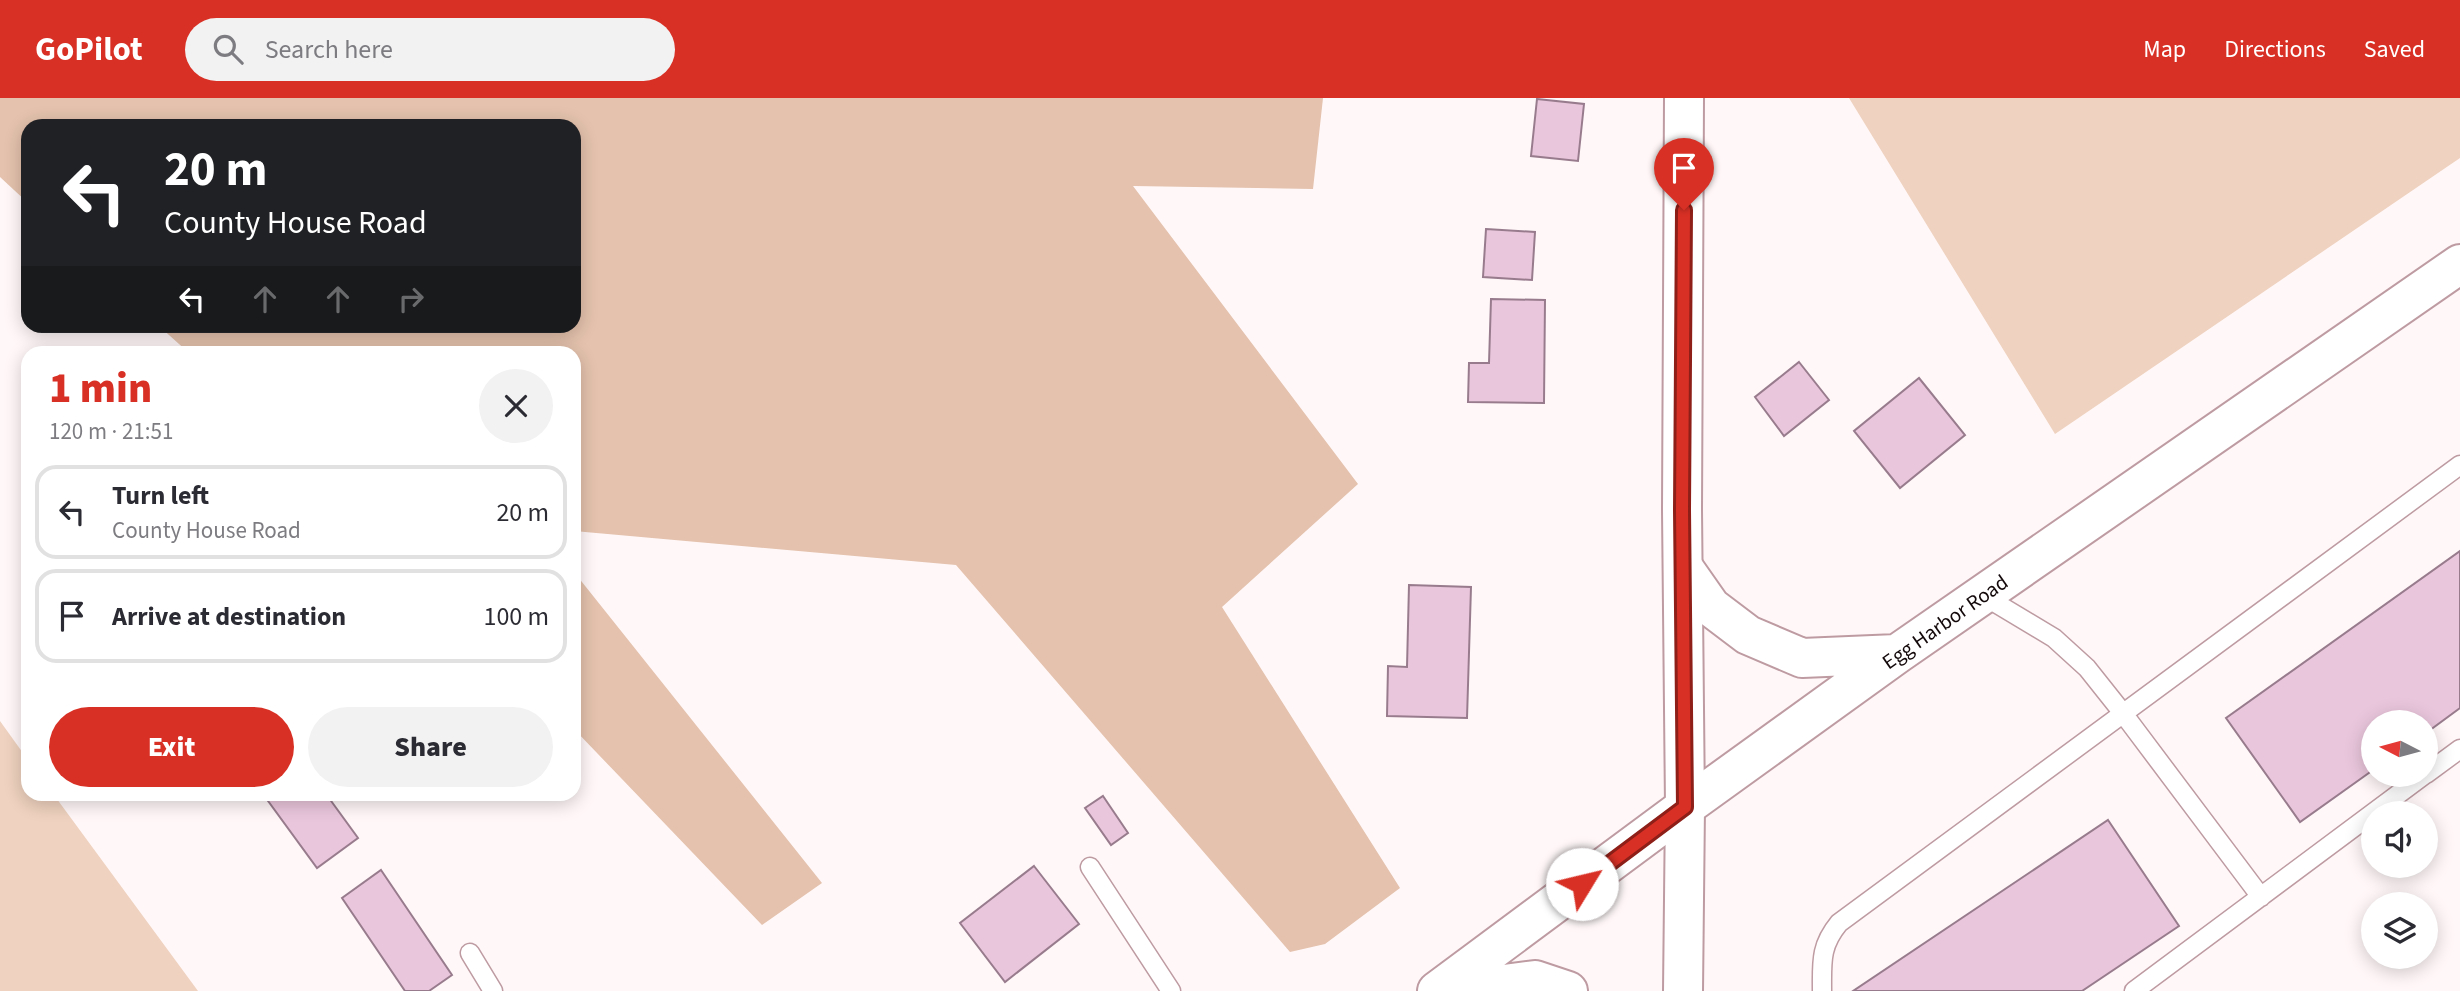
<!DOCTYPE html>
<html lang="en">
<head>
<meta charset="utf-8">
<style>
	:root { --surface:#fff; --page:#f2f2f3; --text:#2b2b33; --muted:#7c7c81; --line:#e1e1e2; --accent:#d93025 }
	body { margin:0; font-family:"Source Sans 3",sans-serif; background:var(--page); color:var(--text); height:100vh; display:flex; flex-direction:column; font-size:26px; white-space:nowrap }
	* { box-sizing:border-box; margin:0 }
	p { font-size:23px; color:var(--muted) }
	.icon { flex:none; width:38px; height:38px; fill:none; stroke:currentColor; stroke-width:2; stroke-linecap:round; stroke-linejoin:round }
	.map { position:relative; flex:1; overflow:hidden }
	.details { position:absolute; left:21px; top:248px; width:560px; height:455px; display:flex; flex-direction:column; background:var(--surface); border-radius:21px; box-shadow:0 4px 18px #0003 }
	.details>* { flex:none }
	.guide { position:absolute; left:21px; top:21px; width:560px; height:214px; border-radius:21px; box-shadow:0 4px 18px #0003; background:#202124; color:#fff; overflow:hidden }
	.needle { width:46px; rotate:276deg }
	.buttons { position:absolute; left:2361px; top:612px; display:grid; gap:14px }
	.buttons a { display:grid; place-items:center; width:77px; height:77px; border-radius:50%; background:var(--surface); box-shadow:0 4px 18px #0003; font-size:35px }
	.pin { position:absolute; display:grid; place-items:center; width:60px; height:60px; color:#fff; margin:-72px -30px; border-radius:50% 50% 50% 0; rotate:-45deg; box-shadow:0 0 7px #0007 }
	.pin .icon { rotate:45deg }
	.me { position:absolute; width:77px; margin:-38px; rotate:54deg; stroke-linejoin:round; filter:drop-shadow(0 0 5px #0008) }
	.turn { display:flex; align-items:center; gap:24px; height:147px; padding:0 28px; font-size:32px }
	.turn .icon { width:91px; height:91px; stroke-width:2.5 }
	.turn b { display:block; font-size:49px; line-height:60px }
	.lanes { display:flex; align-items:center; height:66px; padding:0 28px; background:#0003; justify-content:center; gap:35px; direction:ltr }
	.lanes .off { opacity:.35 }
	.round { display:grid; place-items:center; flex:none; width:74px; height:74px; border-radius:37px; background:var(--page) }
	.headline { display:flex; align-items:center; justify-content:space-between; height:119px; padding:0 28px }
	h1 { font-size:42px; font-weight:800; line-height:52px; color:var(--accent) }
	.primary-button { display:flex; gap:14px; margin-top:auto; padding:14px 28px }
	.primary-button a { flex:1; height:80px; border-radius:42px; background:var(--accent); color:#fff; font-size:28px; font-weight:800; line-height:80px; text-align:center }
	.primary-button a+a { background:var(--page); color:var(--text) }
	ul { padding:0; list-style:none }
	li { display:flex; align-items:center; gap:21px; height:94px; margin:0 14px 10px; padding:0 14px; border:4px solid var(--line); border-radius:21px }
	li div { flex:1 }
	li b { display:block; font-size:26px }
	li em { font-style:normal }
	header { display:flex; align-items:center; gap:42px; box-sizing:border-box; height:98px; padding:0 35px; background:var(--accent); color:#fff }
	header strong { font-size:33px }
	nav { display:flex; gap:38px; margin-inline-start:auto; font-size:24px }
	.search { width:490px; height:63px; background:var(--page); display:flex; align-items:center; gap:18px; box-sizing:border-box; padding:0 24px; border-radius:38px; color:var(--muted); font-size:26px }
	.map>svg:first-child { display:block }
</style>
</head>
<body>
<header>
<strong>GoPilot</strong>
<div class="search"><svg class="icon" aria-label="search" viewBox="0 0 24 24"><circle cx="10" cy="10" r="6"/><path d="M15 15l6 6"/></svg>Search here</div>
<nav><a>Map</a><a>Directions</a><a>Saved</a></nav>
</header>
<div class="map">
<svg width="2460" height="893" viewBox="0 0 2460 893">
	<rect width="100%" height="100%" fill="#fff7f8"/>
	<!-- green -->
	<path fill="#efd2bf" d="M 1849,0 L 2460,0 L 2460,60 L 2055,336 Z
		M 0,623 L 28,662 L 28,696 L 54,697 L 198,893 L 0,893 Z"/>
	<!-- forest -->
	<path fill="#e4c2ad" d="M 0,0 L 1323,0 L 1313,91 L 1133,88 L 1358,386 L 1222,509 L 1400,790 L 1325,846 L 1290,854 L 956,467 L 574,433 L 574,256 L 189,255 L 159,228 L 574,228 L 574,28 L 28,28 L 28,105 L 0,79 Z
		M 574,474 L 822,785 L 762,827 L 574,631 Z"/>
	<!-- building -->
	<path fill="#eac6dc" stroke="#987c8d" stroke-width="2" d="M 1537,1 L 1584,6 L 1578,63 L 1531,58 Z
		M 1486,131 L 1535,134 L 1532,182 L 1483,179 Z
		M 1491,201 L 1545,202 L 1544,305 L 1468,304 L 1469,265 L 1489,265 Z
		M 1799,264 L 1829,302 L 1784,338 L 1755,299 Z
		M 1919,280 L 1965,337 L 1900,390 L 1854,333 Z
		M 2460,453 L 2460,610 L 2426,635 L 2426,625 L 2373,625 L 2373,672 L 2300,724 L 2226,620 Z
		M 1409,487 L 1471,489 L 1467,620 L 1387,618 L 1388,568 L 1407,569 Z
		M 263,696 L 326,696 L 358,740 L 317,770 Z
		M 1103,698 L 1128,735 L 1111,747 L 1085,710 Z
		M 2108,722 L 2179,828 L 2082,893 L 1853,893 Z
		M 1034,768 L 1079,826 L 1005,884 L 960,825 Z
		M 381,772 L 452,877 L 429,893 L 405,893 L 342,800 Z"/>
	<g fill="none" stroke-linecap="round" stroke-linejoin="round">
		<!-- service casing -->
		<g stroke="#be9ba2" stroke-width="21">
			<path id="service" d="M 1984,498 L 2054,540 L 2087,570 L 2122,614 L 2261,799
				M 2426,676 L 2460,651
				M 1090,769 L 1171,893
				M 470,855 L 493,893
				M 1822,893 C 1822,864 1820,848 1839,825 L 2460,367
				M 2134,893 L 2424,677"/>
		</g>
		<!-- tertiary casing -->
		<g stroke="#be9ba2" stroke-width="42">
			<path id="tertiary" d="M 1683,893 L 1685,709 L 1682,412 L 1684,0"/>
		</g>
		<!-- secondary casing -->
		<g stroke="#be9ba2" stroke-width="42">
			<path id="secondary" d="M 1683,469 L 1711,509 L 1748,537 L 1802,560 L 1897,556
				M 1437,893 L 1685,709 L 1897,556 L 2460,166
				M 1451,893 L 1535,882 L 1568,893"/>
		</g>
		<!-- service -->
		<use href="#service" stroke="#fff" stroke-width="18"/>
		<!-- tertiary -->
		<use href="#tertiary" stroke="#fff" stroke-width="38"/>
		<!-- secondary -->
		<use href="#secondary" stroke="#fff" stroke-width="38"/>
	</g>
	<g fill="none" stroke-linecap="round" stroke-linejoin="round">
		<!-- route casing -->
		<g stroke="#8d1f18" stroke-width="18">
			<path id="route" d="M 1582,786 L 1685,709 L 1682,412 L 1684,112"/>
		</g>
		<!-- route -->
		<use href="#route" stroke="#d93025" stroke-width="12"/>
	</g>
	<g text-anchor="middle" stroke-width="7" stroke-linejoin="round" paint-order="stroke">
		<!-- street labels -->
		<g font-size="21" fill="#13080a" stroke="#fff">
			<text transform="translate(1945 524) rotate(-35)" y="7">Egg Harbor Road</text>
		</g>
	</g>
</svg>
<div class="buttons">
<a><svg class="needle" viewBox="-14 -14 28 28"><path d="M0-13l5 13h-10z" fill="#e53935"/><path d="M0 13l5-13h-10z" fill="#7c7c81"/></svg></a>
<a><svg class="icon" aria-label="sound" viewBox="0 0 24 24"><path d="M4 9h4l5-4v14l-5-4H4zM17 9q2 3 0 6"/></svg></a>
<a><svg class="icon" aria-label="layers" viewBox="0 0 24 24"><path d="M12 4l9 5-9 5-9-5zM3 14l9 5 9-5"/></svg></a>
</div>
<div class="pin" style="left:1684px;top:112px;background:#d93025"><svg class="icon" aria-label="arrive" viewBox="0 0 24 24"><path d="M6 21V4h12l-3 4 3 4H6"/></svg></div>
<svg class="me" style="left:1582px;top:786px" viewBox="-20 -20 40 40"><circle r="19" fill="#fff"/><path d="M0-13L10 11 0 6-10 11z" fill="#d93025"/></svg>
<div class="guide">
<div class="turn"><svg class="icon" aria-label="left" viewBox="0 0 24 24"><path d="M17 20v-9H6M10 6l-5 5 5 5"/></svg><div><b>20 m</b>County House Road</div></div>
<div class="lanes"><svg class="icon" aria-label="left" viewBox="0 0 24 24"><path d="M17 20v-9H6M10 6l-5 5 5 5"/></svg><svg class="icon off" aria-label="ahead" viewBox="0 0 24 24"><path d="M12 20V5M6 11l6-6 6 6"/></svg><svg class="icon off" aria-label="ahead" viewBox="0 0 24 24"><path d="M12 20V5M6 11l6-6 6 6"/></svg><svg class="icon off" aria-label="right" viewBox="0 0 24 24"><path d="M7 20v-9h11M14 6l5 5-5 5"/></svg></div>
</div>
<section class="details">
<div class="headline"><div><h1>1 min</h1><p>120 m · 21:51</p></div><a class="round"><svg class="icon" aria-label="close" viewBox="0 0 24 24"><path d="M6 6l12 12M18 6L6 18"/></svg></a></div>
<ul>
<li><svg class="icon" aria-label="left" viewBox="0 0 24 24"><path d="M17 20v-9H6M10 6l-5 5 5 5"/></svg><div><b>Turn left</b><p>County House Road</p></div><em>20 m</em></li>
<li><svg class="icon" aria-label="arrive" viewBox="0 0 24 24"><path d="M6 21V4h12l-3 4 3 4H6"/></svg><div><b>Arrive at destination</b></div><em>100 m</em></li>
</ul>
<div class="primary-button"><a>Exit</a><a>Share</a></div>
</section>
</div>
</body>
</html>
